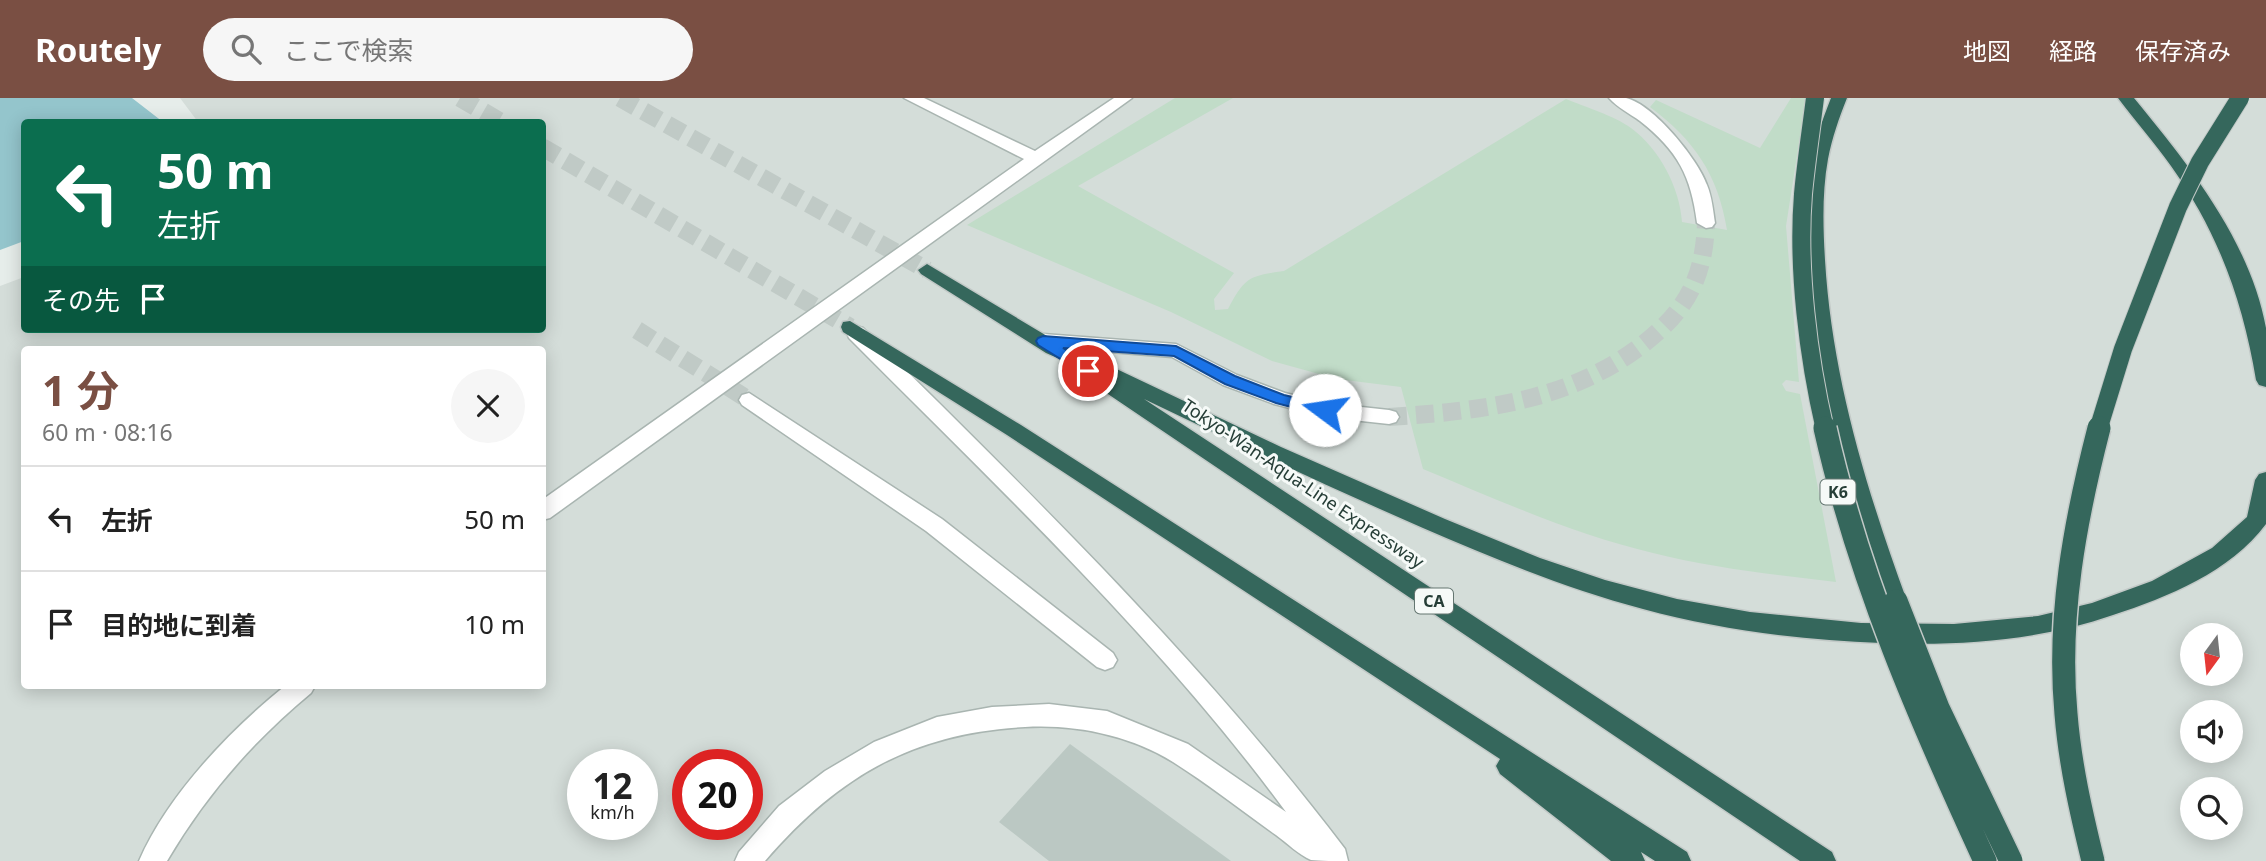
<!DOCTYPE html>
<html lang="ja">
<head>
<meta charset="utf-8">
<style>
	:root { --surface:#fff; --page:#f6f6f6; --text:#222; --muted:#767676; --line:#e0e0e0; --accent:#7a4f43 }
	body { margin:0; font-family:"Noto Sans","Noto Sans JP",sans-serif; background:var(--page); color:var(--text); height:100vh; display:flex; flex-direction:column; font-size:26px; white-space:nowrap }
	* { box-sizing:border-box; margin:0 }
	p { font-size:23px; color:var(--muted) }
	.icon { flex:none; width:38px; height:38px; fill:none; stroke:currentColor; stroke-width:2; stroke-linecap:round; stroke-linejoin:round }
	.map { position:relative; flex:1; overflow:hidden }
	.sheet { position:absolute; left:21px; top:248px; width:525px; height:343px; display:flex; flex-direction:column; background:var(--surface); border-radius:7px; box-shadow:0 4px 18px #0003 }
	.sheet>* { flex:none }
	.hud { position:absolute; left:21px; top:21px; width:525px; height:214px; border-radius:7px; box-shadow:0 4px 18px #0003; background:#0b6e4f; color:#fff; overflow:hidden }
	.needle { width:46px; rotate:195deg }
	.buttons { position:absolute; left:2180px; top:525px; display:grid; gap:14px }
	.buttons a { display:grid; place-items:center; width:63px; height:63px; border-radius:50%; background:var(--surface); box-shadow:0 4px 18px #0003; font-size:35px }
	.speed { position:absolute; left:567px; top:651px; display:flex; gap:14px; font-size:35px; font-weight:700; text-align:center }
	.speed>* { display:grid; place-content:center; width:91px; height:91px; border-radius:50%; background:var(--surface); box-shadow:0 4px 18px #0003; line-height:1 }
	.speed small { font-size:18px; font-weight:400 }
	.speed .limit { border:10px solid #d22; background:#fff; color:#111 }
	.pin { position:absolute; display:grid; place-items:center; width:60px; height:60px; color:#fff; margin:-30px; border:4px solid #fff; border-radius:50%; box-shadow:0 2px 7px #0007 }
	.me { position:absolute; width:77px; margin:-38px; rotate:284deg; stroke-linejoin:round; filter:drop-shadow(0 0 5px #0008) }
	.turn { display:flex; align-items:center; gap:24px; height:147px; padding:0 21px; font-size:32px }
	.turn .icon { width:91px; height:91px; stroke-width:2.5 }
	.turn b { display:block; font-size:49px; line-height:60px }
	.then { display:flex; align-items:center; height:66px; padding:0 21px; background:#0003; gap:14px; font-size:26px }
	.round { display:grid; place-items:center; flex:none; width:74px; height:74px; border-radius:37px; background:var(--page) }
	.summary { display:flex; align-items:center; justify-content:space-between; height:119px; padding:0 21px }
	h1 { font-size:42px; font-weight:700; line-height:52px; color:var(--accent) }
	ul { padding:0; list-style:none }
	li { display:flex; align-items:center; gap:21px; height:105px; padding:0 21px; border-top:2px solid var(--line) }
	li div { flex:1 }
	li b { display:block; font-size:26px }
	li em { font-style:normal }
	header { display:flex; align-items:center; gap:42px; box-sizing:border-box; height:98px; padding:0 35px; background:var(--accent); color:#fff }
	header strong { font-size:33px }
	nav { display:flex; gap:38px; margin-inline-start:auto; font-size:24px }
	.search { width:490px; height:63px; background:var(--page); display:flex; align-items:center; gap:18px; box-sizing:border-box; padding:0 24px; border-radius:38px; color:var(--muted); font-size:26px }
	.map>svg:first-child { display:block }
</style>
</head>
<body>
<header>
<strong>Routely</strong>
<div class="search"><svg class="icon" aria-label="search" viewBox="0 0 24 24"><circle cx="10" cy="10" r="6"/><path d="M15 15l6 6"/></svg>ここで検索</div>
<nav><a>地図</a><a>経路</a><a>保存済み</a></nav>
</header>
<div class="map">
<svg width="2266" height="763" viewBox="0 0 2266 763">
	<rect width="100%" height="100%" fill="#e6edea"/>
	<!-- built -->
	<path fill="#d4ddd9" fill-rule="evenodd" d="M 180,0 L 2266,0 L 2266,763 L 0,763 L 0,188 L 24,179 L 24,231 L 542,231 L 542,24 L 198,24 ZM 24,252 L 542,252 L 542,588 L 24,588 ZM 2193,537 L 2231,537 L 2231,576 L 2193,576 ZM 2193,614 L 2231,614 L 2231,653 L 2193,653 ZM 583,667 L 642,667 L 642,726 L 583,726 ZM 688,667 L 747,667 L 747,726 L 688,726 ZM 2193,691 L 2231,691 L 2231,730 L 2193,730 Z"/>
	<!-- green -->
	<path fill="#c1dcc8" d="M 1175,0 L 1233,0 L 1078,88 L 1234,175 L 1214,201 L 1215,212 L 1228,211 C 1245,179 1249,178 1284,173 L 1566,1 C 1585,9 1615,18 1631,30 C 1660,51 1680,91 1682,124 L 1727,132 C 1718,76 1694,42 1650,9 L 1656,2 L 1760,50 L 1791,0 L 1806,0 L 1786,128 L 1799,284 L 1786,282 L 1782,286 L 1786,293 L 1800,296 L 1836,484 C 1775,477 1713,470 1653,455 C 1573,436 1498,402 1423,371 L 1401,289 L 1337,281 L 1272,263 L 1171,214 L 967,127 Z"/>
	<!-- water -->
	<path fill="#94c5cc" d="M 0,0 L 132,0 L 163,24 L 24,24 L 24,143 L 0,152 Z"/>
	<!-- building -->
	<path fill="#bbc8c3" d="M 1070,646 L 1231,763 L 1049,763 L 999,724 Z"/>
	<g fill="none" stroke-linecap="round" stroke-linejoin="round">
		<!-- minor-tunnel -->
		<path stroke="#c0cac6" stroke-width="18" stroke-dasharray="18 9" stroke-linecap="butt" d="M 637,232 L 749,302
			M 1389,319 C 1479,313 1568,304 1642,247 C 1686,213 1704,181 1706,125"/>
		<!-- highway-tunnel -->
		<path stroke="#c0cac6" stroke-width="18" stroke-dasharray="18 9" stroke-linecap="butt" d="M 460,0 L 501,24
			M 620,0 L 927,172
			M 542,49 L 850,229"/>
		<!-- minor casing -->
		<g stroke="#a9b5b1" stroke-width="3">
			<path id="minor" d="M 904,0 L 924,0 L 1035,53 L 1114,0 L 1132,0 L 550,420 L 542,422 L 542,402 L 1024,61 Z
				M 1609,0 C 1614,0 1621,0 1626,0 C 1653,6 1698,61 1707,87 C 1712,99 1713,112 1715,125 L 1712,129 L 1706,130 L 1697,125 C 1691,78 1678,53 1640,23 C 1630,16 1617,9 1609,0 Z
				M 856,228 L 863,230 C 1034,399 1199,559 1345,751 L 1348,763 C 1337,763 1320,763 1311,762 C 1299,757 1287,745 1276,737 C 1242,713 1208,686 1173,664 C 1130,637 1074,626 1025,629 C 913,635 838,678 765,763 L 735,763 L 739,754 L 779,708 L 825,673 L 874,644 L 937,619 L 992,609 L 1049,606 L 1107,613 L 1188,646 L 1286,714 C 1159,541 1000,392 849,240 L 847,235 L 849,230 Z
				M 1043,236 L 1176,246 L 1237,277 L 1285,295 L 1325,305 L 1389,312 L 1396,314 L 1399,319 L 1396,324 L 1389,326 L 1325,319 L 1274,306 L 1223,287 L 1172,259 L 1036,248 L 1033,243 L 1036,238 Z
				M 749,295 L 942,421 L 1113,555 L 1117,562 L 1113,569 L 1105,572 L 1097,569 L 926,433 L 742,307 L 739,302 L 742,297 Z
				M 285,588 L 315,588 L 311,595 C 253,643 205,698 167,763 L 139,763 C 167,698 230,632 285,588 Z"/>
		</g>
		<!-- highway casing -->
		<g stroke="#c2c9c7" stroke-width="3">
			<path id="highway" d="M 1831,0 L 1847,0 C 1839,20 1832,40 1828,61 C 1822,94 1823,129 1825,162 C 1832,280 1867,393 1907,503 L 1904,510 L 1896,512 L 1888,510 L 1885,503 C 1839,372 1789,211 1810,71 C 1813,47 1822,23 1831,0 Z
				M 2118,0 L 2134,0 C 2189,67 2250,143 2266,230 C 2266,249 2266,270 2266,289 L 2259,287 L 2256,282 C 2243,203 2218,134 2171,68 C 2155,45 2135,23 2118,0 Z
				M 927,166 L 1047,238 L 1281,349 L 1445,421 L 1540,460 L 1605,482 L 1677,501 L 1750,514 L 1861,525 L 1954,526 L 2038,518 L 2092,505 L 2152,483 L 2212,450 L 2247,419 L 2255,382 L 2259,376 L 2266,374 L 2266,426 C 2230,474 2168,499 2113,517 C 2038,543 1960,548 1881,545 C 1801,542 1721,532 1643,511 C 1567,491 1495,461 1423,430 C 1329,389 1236,345 1144,301 L 1832,754 L 1836,763 L 1800,763 L 1102,292 L 1099,287 L 1105,281 L 1046,255 L 921,176 L 918,172 Z
				M 850,223 L 1021,327 L 1687,754 L 1691,763 L 1655,763 L 1641,754 L 1645,763 L 1611,763 L 1500,676 L 1496,668 L 1500,661 L 1007,337 L 843,234 L 841,229 L 843,224 Z"/>
		</g>
		<!-- minor -->
		<use href="#minor" fill="#fff" fill-rule="evenodd"/>
		<!-- highway -->
		<use href="#highway" fill="#35675c" fill-rule="evenodd"/>
		<!-- highway-bridge-far1 casing -->
		<g stroke="#c2c9c7" stroke-width="20" stroke-linecap="butt">
			<path id="highway-bridge-far1" d="M 1815,0 C 1811,32 1806,64 1803,96 C 1797,170 1808,259 1825,332
				M 2098,332 L 2123,251 L 2178,109 L 2200,64 L 2240,0"/>
		</g>
		<!-- highway-bridge casing -->
		<g stroke="#c2c9c7" stroke-width="26" stroke-linecap="butt">
			<path id="highway-bridge" d="M 1825,330 C 1859,482 1920,622 1985,763
				M 1896,503 L 1938,610 L 2011,763
				M 2093,763 C 2081,714 2070,666 2066,616 C 2057,519 2075,423 2099,330"/>
		</g>
		<!-- highway-bridge-far1 -->
		<use href="#highway-bridge-far1" stroke="#35675c" stroke-width="18"/>
		<!-- highway-bridge -->
		<use href="#highway-bridge" stroke="#35675c" stroke-width="23"/>
	</g>
	<!-- route -->
	<path fill="#1a73e8" stroke="#114b97" stroke-width="2" d="M 1043,238 L 1176,248 L 1235,278 L 1284,297 L 1330,308 L 1332,312 L 1325,318 L 1276,305 L 1225,286 L 1174,258 L 1063,250 L 1093,269 L 1095,273 L 1088,278 L 1038,247 L 1036,243 L 1038,240 Z"/>
	<g text-anchor="middle" stroke-width="6" stroke-linejoin="round" paint-order="stroke">
		<!-- shield labels -->
		<g fill="#f6faf8" stroke="#647671" stroke-width="2">
			<rect x="1820.5" y="381.5" width="35" height="25" rx="5"/>
			<rect x="1415" y="490.5" width="38" height="25" rx="5"/>
		</g>
		<g font-size="16" font-weight="bold" fill="#263e37">
			<text x="1838" y="400">K6</text>
			<text x="1434" y="509">CA</text>
		</g>
		<!-- street labels -->
		<g font-size="18" fill="#263e37" stroke="#f6faf8">
			<text transform="translate(1303 386) rotate(34)" y="6">Tokyo-Wan-Aqua-Line Expressway</text>
		</g>
	</g>
</svg>
<div class="buttons">
<a><svg class="needle" viewBox="-14 -14 28 28"><path d="M0-13l5 13h-10z" fill="#e53935"/><path d="M0 13l5-13h-10z" fill="#767676"/></svg></a>
<a><svg class="icon" aria-label="sound" viewBox="0 0 24 24"><path d="M4 9h4l5-4v14l-5-4H4zM17 9q2 3 0 6"/></svg></a>
<a><svg class="icon" aria-label="search" viewBox="0 0 24 24"><circle cx="10" cy="10" r="6"/><path d="M15 15l6 6"/></svg></a>
</div>
<div class="speed"><div>12<small>km/h</small></div><div class="limit">20</div></div>
<div class="pin" style="left:1088px;top:273px;background:#d93025"><svg class="icon" aria-label="arrive" viewBox="0 0 24 24"><path d="M6 21V4h12l-3 4 3 4H6"/></svg></div>
<svg class="me" style="left:1325px;top:312px" viewBox="-20 -20 40 40"><circle r="19" fill="#fff"/><path d="M0-13L10 11 0 6-10 11z" fill="#1a73e8"/></svg>
<div class="hud">
<div class="turn"><svg class="icon" aria-label="left" viewBox="0 0 24 24"><path d="M17 20v-9H6M10 6l-5 5 5 5"/></svg><div><b>50 m</b>左折</div></div>
<div class="then">その先<svg class="icon" aria-label="arrive" viewBox="0 0 24 24"><path d="M6 21V4h12l-3 4 3 4H6"/></svg></div>
</div>
<section class="sheet">
<div class="summary"><div><h1>1 分</h1><p>60 m · 08:16</p></div><a class="round"><svg class="icon" aria-label="close" viewBox="0 0 24 24"><path d="M6 6l12 12M18 6L6 18"/></svg></a></div>
<ul>
<li><svg class="icon" aria-label="left" viewBox="0 0 24 24"><path d="M17 20v-9H6M10 6l-5 5 5 5"/></svg><div><b>左折</b></div><em>50 m</em></li>
<li><svg class="icon" aria-label="arrive" viewBox="0 0 24 24"><path d="M6 21V4h12l-3 4 3 4H6"/></svg><div><b>目的地に到着</b></div><em>10 m</em></li>
</ul>
</section>
</div>
</body>
</html>
